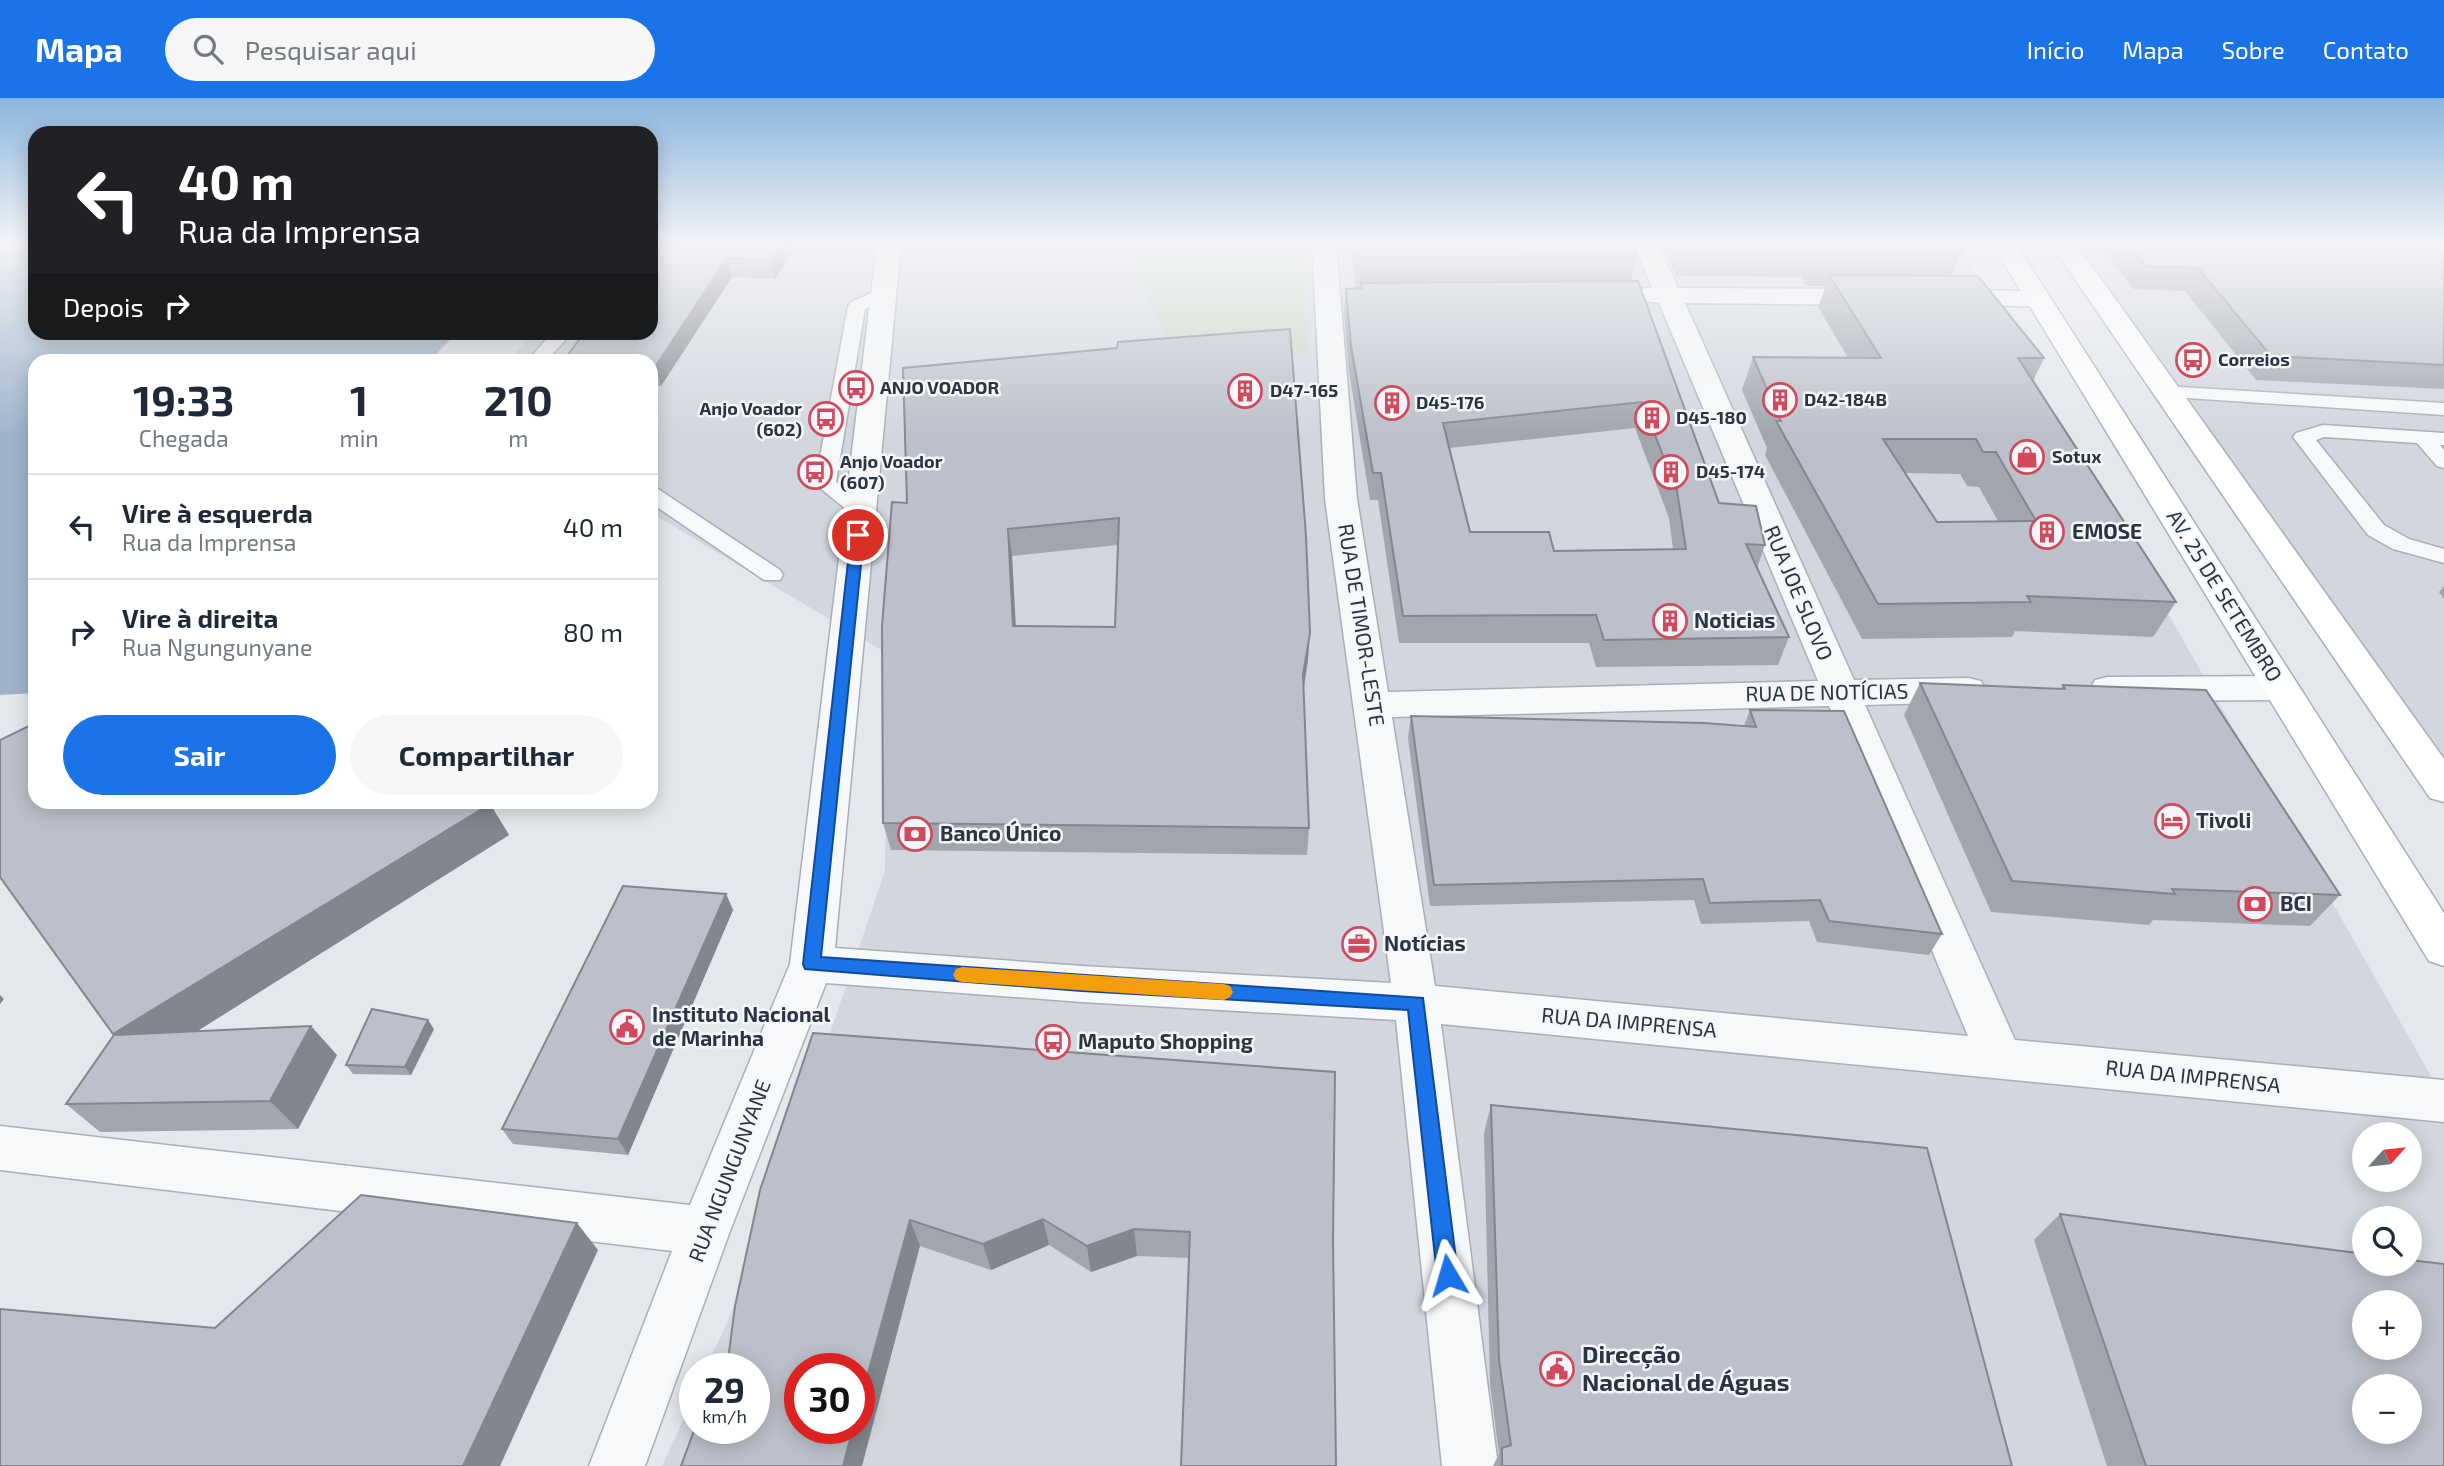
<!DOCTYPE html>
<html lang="pt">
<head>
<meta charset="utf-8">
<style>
	:root { --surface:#fff; --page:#f6f6f7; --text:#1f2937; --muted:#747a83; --line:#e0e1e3; --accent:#1a73e8 }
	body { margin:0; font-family:"Exo 2",sans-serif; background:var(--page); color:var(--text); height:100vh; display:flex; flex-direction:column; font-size:26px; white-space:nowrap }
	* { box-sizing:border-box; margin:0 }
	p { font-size:23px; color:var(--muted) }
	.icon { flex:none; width:38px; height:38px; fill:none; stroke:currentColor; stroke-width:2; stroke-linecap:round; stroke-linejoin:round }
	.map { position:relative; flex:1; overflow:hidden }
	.drawer { position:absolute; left:28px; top:256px; width:630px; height:455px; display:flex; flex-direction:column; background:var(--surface); border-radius:21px; box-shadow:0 4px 18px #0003 }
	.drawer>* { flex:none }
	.top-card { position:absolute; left:28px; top:28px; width:630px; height:214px; border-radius:21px; box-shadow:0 4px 18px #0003; background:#202124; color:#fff; overflow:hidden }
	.needle { width:46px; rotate:63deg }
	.controls { position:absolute; left:2352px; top:1024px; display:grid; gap:14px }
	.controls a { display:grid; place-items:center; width:70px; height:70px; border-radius:50%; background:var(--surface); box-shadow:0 4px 18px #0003; font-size:35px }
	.speed { position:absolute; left:679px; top:1255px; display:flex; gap:14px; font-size:35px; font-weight:700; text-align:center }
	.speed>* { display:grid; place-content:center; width:91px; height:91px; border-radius:50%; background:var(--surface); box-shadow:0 4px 18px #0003; line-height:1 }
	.speed small { font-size:18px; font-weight:400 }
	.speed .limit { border:10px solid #d22; background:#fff; color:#111 }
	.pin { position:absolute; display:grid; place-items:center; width:60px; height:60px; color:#fff; margin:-30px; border:4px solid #fff; border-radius:50%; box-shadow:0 2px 7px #0007 }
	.me { position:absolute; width:77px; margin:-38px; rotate:353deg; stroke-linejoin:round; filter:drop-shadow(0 0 5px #0008) }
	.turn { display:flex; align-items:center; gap:24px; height:147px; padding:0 35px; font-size:32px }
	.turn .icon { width:91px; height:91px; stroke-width:2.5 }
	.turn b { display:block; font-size:49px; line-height:60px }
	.then { display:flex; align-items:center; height:66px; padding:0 35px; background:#0003; gap:14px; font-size:26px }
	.eta { display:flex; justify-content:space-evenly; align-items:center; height:119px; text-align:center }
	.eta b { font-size:42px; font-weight:700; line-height:49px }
	.action { display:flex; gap:14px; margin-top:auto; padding:14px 35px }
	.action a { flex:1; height:80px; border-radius:42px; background:var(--accent); color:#fff; font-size:28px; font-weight:700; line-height:80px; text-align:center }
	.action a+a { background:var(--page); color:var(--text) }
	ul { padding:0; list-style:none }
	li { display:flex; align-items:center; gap:21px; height:105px; padding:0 35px; border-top:2px solid var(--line) }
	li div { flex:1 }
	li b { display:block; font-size:26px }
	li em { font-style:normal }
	header { display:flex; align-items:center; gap:42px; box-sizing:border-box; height:98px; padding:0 35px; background:var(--accent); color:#fff }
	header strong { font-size:33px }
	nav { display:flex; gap:38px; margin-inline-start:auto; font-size:24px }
	.search { width:490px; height:63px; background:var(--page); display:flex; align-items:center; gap:18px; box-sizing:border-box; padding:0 24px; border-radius:38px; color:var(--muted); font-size:26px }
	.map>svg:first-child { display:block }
</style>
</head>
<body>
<header>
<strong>Mapa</strong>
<div class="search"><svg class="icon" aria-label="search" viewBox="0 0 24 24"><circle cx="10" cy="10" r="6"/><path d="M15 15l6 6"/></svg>Pesquisar aqui</div>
<nav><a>Início</a><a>Mapa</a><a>Sobre</a><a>Contato</a></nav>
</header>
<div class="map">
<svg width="2444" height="1368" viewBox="0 0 2444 1368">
	<rect width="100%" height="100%" fill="#e4e7ec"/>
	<!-- built -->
	<path fill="#d2d6de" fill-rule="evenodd" d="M 651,146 L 1958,146 L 2444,1001 L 2444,1368 L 662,1368 L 695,1296 L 695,1330 L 754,1330 L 754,1270 L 706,1270 L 746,1183 L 885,773 L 888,556 L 651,415 L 651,262 L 510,262 L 532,235 L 651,234 ZM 2364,1036 L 2410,1036 L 2410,1082 L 2364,1082 ZM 2364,1120 L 2410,1120 L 2410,1166 L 2364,1166 ZM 2364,1204 L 2410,1204 L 2410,1250 L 2364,1250 ZM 800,1270 L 859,1270 L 859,1330 L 800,1330 ZM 2364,1288 L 2410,1288 L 2410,1334 L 2364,1334 Z
		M 2071,146 L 2444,146 L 2444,666 Z"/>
	<!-- green -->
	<path fill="#c9d6c5" d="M 1154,146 L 1301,146 L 1308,255 L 1201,264 L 1187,236 L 1164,238 L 1128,150 Z"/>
	<!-- water -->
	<path fill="#9fb4cc" d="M 0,146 L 35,146 L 35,234 L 457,235 L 430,262 L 35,262 L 35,595 L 0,597 Z"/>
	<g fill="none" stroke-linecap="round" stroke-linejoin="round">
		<!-- lane casing -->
		<g stroke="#a9aeb7" stroke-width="3">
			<path id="lane" d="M 884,190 L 890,191 L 893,195 L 890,199 L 865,211 L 836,384 L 868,406 L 871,411 L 868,416 L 852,416 L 815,386 L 848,208 L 851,204 Z
				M 553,234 L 573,234 L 547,262 L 528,262 Z
				M 2164,288 L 2444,305 L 2444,317 L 2157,298 L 2154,294 Z
				M 2323,327 L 2444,335 L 2444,347 L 2440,347 L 2444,352 L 2444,370 L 2437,368 L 2417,345 L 2324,339 L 2316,342 L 2384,427 L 2409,441 L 2444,451 L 2444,465 L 2393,451 L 2368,437 L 2293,339 L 2296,335 Z
				M 651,389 L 658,391 L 780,472 L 783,477 L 780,482 L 764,482 L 651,405 Z"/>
		</g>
		<!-- street casing -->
		<g stroke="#a9aeb7" stroke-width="3">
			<path id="street" d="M 877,146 L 901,146 L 835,850 L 1082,868 L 1391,885 L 1325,401 L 1312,146 L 1336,146 L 1357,401 L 1388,594 L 1818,583 L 1659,205 L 1637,202 L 1633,197 L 1637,192 L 1652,189 L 1634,146 L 1658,146 L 1678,190 L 1873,191 L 1882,194 L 1886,199 L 1882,204 L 1873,207 L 1685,205 L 1854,582 L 1968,580 L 1981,583 L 1986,592 L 1981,601 L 1968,604 L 1865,607 L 2015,942 L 2444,982 L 2444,1024 L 1441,926 L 1498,1368 L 1442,1368 L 1396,922 L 1082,904 L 826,885 L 730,1133 L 645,1368 L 589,1368 L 672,1153 L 0,1072 L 0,1028 L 690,1107 L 790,866 ZM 1829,608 L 1968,938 L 1435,888 L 1392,619 Z
				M 1944,192 L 2038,193 L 2047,196 L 2051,201 L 2047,206 L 2038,209 L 1935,205 L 1931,200 L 1935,195 Z
				M 2281,578 L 2294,581 L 2299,590 L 2294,599 L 2281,602 L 2108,603 L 2095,600 L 2090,591 L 2095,582 L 2108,579 Z"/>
		</g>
		<!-- secondary casing -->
		<g stroke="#a9aeb7" stroke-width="3">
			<path id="secondary" d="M 1992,146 L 2016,146 L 2444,815 L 2444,868 L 2429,863 Z
				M 2051,146 L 2076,146 L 2444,661 L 2444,704 L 2430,700 Z"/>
		</g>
		<!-- lane -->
		<use href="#lane" fill="#f7f8fa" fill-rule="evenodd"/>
		<!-- street -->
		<use href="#street" fill="#f7f8fa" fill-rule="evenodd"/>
		<!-- secondary -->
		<use href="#secondary" fill="#fff" fill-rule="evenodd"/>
	</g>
	<!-- wall -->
	<path fill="#a1a5ae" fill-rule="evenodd" d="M 666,146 L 797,146 L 775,181 L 732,179 L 661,288 L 651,288 L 651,234 Z
		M 1350,146 L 1633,146 L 1637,158 L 1631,183 L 1719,405 L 1765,447 L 1757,470 L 1789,539 L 1778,567 L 1596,569 L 1589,545 L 1399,545 L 1378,402 L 1370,402 L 1349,274 L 1344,216 L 1346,191 L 1361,190 L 1361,189 L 1356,189 ZM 1635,330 L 1669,420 L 1673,451 L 1554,453 L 1470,434 L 1449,350 Z
		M 1661,146 L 1965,146 L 1952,178 L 2044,260 L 2033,283 L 2176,504 L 2153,539 L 2015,533 L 2012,539 L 1862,541 L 1765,357 L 1767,350 L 1742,292 L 1753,259 L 1848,260 L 1818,209 L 1826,188 L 1806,188 L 1801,179 L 1676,178 ZM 1905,375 L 1960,376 L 1967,388 L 1979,389 L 1998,423 L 1937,424 Z
		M 2099,146 L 2444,146 L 2444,291 L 2256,282 L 2185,193 L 2133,191 Z
		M 1117,250 L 1308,562 L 1304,591 L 1309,730 L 1307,757 L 891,752 L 883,725 L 907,405 ZM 1118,447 L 1115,529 L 1016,528 L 1012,458 Z
		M 2444,488 L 2444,501 L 2439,494 Z
		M 1920,585 L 2061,591 L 2063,587 L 2340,797 L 2310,828 L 2153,822 L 2149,827 L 1991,814 L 1904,617 Z
		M 1750,612 L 1942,836 L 1929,857 L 1817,844 L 1809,823 L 1701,826 L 1694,802 L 1430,808 L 1408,640 L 1411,618 L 1744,628 Z
		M 490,706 L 509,737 L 197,933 L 337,957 L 298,1031 L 100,1034 L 66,1006 Z
		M 726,796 L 733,812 L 628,1057 L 513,1046 L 502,1031 Z
		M 434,931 L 411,977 L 353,976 L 346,967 Z
		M 1491,1007 L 2012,1368 L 1493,1368 L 1499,1356 L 1490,1285 L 1484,1035 Z
		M 760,1092 L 1333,1143 L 1189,1160 L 1137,1158 L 1091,1174 L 1049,1147 L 991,1172 L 920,1148 L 728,1269 Z
		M 2060,1116 L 2444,1368 L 2107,1368 L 2034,1142 Z"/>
	<!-- shaded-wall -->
	<path fill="#83868d" d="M 781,146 L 797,146 L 775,181 L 771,162 Z
		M 727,160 L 732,179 L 661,288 L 655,269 Z
		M 1008,431 L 1012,458 L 1017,556 L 1013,528 Z
		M 1310,535 L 1308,562 L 1301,604 L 1303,577 Z
		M 490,706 L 509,737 L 145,966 L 113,936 Z
		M 726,796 L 733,812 L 628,1057 L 618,1041 Z
		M 0,897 L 4,901 L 0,906 Z
		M 428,922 L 434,931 L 411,977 L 405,969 Z
		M 311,928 L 337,957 L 298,1031 L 270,1003 Z
		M 1043,1121 L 1049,1147 L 991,1172 L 983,1146 Z
		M 910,1122 L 920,1148 L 862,1368 L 843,1368 L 853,1330 L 859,1330 L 859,1308 Z
		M 577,1125 L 598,1152 L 500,1368 L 463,1368 Z
		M 1134,1131 L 1137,1158 L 1091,1174 L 1087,1148 Z"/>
	<!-- building -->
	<path fill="#bbc0ca" stroke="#83868d" stroke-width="2" fill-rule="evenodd" d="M 666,146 L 781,146 L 771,162 L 727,160 L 655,269 L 651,269 L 651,262 L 564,262 L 585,234 L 651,234 L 651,166 Z
		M 1356,146 L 1633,146 L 1637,158 L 1358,160 Z
		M 2127,146 L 2444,146 L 2444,267 L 2271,258 L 2198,170 L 2145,168 Z
		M 1829,177 L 1978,178 L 2044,260 L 2018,260 L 2176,504 L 2027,498 L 2031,504 L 1878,506 L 1776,323 L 1781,323 L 1753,259 L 1881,260 ZM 1883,341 L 1976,341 L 1983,354 L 1996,354 L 2036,423 L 1937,424 Z
		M 1638,183 L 1719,405 L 1756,408 L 1765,447 L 1746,446 L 1789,539 L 1604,542 L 1596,517 L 1403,518 L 1381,375 L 1373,375 L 1351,248 L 1346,191 L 1362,190 L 1361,185 ZM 1642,304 L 1677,393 L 1686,451 L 1554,453 L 1549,434 L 1470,434 L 1443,325 Z
		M 1290,231 L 1306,438 L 1310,535 L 1303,577 L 1309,730 L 883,725 L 882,528 L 892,404 L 907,405 L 903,270 L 1117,250 L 1118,244 ZM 1119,420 L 1115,529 L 1013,528 L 1008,431 Z
		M 1920,585 L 2065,591 L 2063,587 L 2206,592 L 2340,797 L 2172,791 L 2175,796 L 2012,783 Z
		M 1750,612 L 1844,613 L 1942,836 L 1829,823 L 1820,802 L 1710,805 L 1703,781 L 1434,787 L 1411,618 L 1704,625 L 1756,629 Z
		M 35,625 L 35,704 L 488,704 L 490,706 L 113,936 L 0,779 L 0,642 Z
		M 623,788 L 726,796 L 618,1041 L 502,1031 Z
		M 372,911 L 428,922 L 405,969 L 346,967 Z
		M 311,928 L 270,1003 L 66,1006 L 114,937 Z
		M 813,935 L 1335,974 L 1333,1143 L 1336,1368 L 1181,1368 L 1190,1134 L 1134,1131 L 1087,1148 L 1043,1121 L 983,1146 L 910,1122 L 859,1308 L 859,1270 L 800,1270 L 800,1330 L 853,1330 L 843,1368 L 681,1368 L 695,1330 L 754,1330 L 754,1270 L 727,1270 L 735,1208 L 760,1092 Z
		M 1491,1007 L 1927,1050 L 2012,1368 L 1502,1368 L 1502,1350 L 1511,1347 L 1499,1262 Z
		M 361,1097 L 577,1125 L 463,1368 L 0,1368 L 0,1211 L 215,1230 Z
		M 2060,1116 L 2364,1156 L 2364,1166 L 2410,1166 L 2410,1162 L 2444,1166 L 2444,1368 L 2146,1368 ZM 2364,1204 L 2410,1204 L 2410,1250 L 2364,1250 ZM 2364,1288 L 2410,1288 L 2410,1334 L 2364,1334 Z"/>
	<!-- sky -->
	<linearGradient id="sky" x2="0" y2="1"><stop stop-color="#8bb4dd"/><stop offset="0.43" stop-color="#f3f4f6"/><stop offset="1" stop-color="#f3f4f6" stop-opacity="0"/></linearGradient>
	<rect width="2444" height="338" fill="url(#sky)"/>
	<!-- route -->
	<path fill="#1a73e8" stroke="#114b97" stroke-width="2" d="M 858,433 L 864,437 L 821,859 L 1423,900 L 1458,1177 L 1455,1185 L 1448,1188 L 1440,1185 L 1437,1177 L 1408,912 L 1082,893 L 805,871 L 803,866 L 851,437 Z"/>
	<!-- slow -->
	<path fill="#f59e0b" d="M 962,869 L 1224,886 L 1230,888 L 1233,894 L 1230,899 L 1224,902 L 962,884 L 956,882 L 953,877 L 956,871 Z"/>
	<!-- icons -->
	<defs>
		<g id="bus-ring" transform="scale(1.75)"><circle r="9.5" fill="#f4f6f9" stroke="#d1495b" stroke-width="1.5"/><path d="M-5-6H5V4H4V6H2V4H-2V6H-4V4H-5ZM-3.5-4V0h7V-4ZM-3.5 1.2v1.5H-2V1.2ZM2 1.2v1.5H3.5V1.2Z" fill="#d1495b"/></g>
		<g id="building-ring" transform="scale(1.75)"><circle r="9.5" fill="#f4f6f9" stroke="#d1495b" stroke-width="1.5"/><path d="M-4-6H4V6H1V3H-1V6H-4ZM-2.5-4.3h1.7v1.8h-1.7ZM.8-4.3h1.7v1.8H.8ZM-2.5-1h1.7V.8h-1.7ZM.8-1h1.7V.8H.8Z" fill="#d1495b"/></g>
		<g id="shop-ring" transform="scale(1.75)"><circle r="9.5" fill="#f4f6f9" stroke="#d1495b" stroke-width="1.5"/><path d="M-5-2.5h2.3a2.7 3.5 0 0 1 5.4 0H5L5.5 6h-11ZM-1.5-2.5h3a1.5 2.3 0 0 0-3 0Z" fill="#d1495b"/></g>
		<g id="hotel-ring" transform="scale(1.75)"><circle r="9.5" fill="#f4f6f9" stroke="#d1495b" stroke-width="1.5"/><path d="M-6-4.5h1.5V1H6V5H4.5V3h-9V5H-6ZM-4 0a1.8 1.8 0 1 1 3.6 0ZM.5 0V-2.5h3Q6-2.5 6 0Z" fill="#d1495b"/></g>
		<g id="bank-ring" transform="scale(1.75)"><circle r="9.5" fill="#f4f6f9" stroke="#d1495b" stroke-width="1.5"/><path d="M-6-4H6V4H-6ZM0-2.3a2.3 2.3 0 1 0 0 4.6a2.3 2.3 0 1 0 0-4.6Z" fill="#d1495b"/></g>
		<g id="office-ring" transform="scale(1.75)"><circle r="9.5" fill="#f4f6f9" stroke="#d1495b" stroke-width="1.5"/><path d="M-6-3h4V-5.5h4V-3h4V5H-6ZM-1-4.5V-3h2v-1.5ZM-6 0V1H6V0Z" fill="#d1495b"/></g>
		<g id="civic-ring" transform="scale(1.75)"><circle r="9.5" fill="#f4f6f9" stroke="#d1495b" stroke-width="1.5"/><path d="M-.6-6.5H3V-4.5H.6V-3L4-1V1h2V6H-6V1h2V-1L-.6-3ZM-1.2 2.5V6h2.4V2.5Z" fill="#d1495b"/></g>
	</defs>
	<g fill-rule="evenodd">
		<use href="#bus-ring" x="2193" y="262"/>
		<use href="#bus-ring" x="856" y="290"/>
		<use href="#building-ring" x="1245" y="293"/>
		<use href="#building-ring" x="1780" y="302"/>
		<use href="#building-ring" x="1392" y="305"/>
		<use href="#building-ring" x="1652" y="320"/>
		<use href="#bus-ring" x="826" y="321"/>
		<use href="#shop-ring" x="2027" y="359"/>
		<use href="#bus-ring" x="815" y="374"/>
		<use href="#building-ring" x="1671" y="374"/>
		<use href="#building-ring" x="2047" y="434"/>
		<use href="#building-ring" x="1670" y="523"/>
		<use href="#hotel-ring" x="2172" y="723"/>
		<use href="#bank-ring" x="915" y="736"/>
		<use href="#bank-ring" x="2255" y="806"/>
		<use href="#office-ring" x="1359" y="846"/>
		<use href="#civic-ring" x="627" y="929"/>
		<use href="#bus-ring" x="1053" y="944"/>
		<use href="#civic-ring" x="1557" y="1271"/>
	</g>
	<g text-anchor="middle" stroke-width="5" stroke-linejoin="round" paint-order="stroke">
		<!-- far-poi labels -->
		<g font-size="18" font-weight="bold" fill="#2b3445" stroke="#f4f6f9" text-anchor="start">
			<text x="2218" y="268">Correios</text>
			<text x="880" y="296">ANJO VOADOR</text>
			<text x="1270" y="299">D47-165</text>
			<text x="1804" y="308">D42-184B</text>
			<text x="1416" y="311">D45-176</text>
			<text x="802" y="317" text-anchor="end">Anjo Voador<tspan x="802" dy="21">(602)</tspan></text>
			<text x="1676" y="326">D45-180</text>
			<text x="2052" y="365">Sotux</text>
			<text x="840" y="370">Anjo Voador<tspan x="840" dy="21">(607)</tspan></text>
			<text x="1696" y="380">D45-174</text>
		</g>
		<!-- poi labels -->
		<g font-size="21" font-weight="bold" fill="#2b3445" stroke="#f4f6f9" text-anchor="start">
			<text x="2072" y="441">EMOSE</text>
			<text x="1694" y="530">Noticias</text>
			<text x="2196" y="730">Tivoli</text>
			<text x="940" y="743">Banco Único</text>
			<text x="2280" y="813">BCI</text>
			<text x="1384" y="853">Notícias</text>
			<text x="652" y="924">Instituto Nacional<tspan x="652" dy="24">de Marinha</tspan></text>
			<text x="1078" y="951">Maputo Shopping</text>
		</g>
		<!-- street labels -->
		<g font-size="21" fill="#2b3445" stroke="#f4f6f9">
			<text transform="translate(1798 495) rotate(67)" y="7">RUA JOE SLOVO</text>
			<text transform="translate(2224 498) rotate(58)" y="7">AV. 25 DE SETEMBRO</text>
			<text transform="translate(1361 527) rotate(81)" y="7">RUA DE TIMOR-LESTE</text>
			<text transform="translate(1827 595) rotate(-1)" y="7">RUA DE NOTÍCIAS</text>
			<text transform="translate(1629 925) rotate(5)" y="7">RUA DA IMPRENSA</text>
			<text transform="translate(2193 979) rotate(6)" y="7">RUA DA IMPRENSA</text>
			<text transform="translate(730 1073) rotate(-69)" y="7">RUA NGUNGUNYANE</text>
		</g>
		<!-- near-poi labels -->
		<g font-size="24" font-weight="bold" fill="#2b3445" stroke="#f4f6f9" text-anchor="start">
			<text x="1582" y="1265">Direcção<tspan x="1582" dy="28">Nacional de Águas</tspan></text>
		</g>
	</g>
</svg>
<div class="controls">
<a><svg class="needle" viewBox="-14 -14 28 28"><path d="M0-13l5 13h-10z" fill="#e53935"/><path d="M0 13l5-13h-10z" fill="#747a83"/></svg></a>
<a><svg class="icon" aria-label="search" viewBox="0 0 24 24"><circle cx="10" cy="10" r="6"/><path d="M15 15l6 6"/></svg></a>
<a>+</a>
<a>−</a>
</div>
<div class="speed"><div>29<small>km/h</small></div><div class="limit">30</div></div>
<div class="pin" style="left:858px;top:437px;background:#d93025"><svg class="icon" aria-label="arrive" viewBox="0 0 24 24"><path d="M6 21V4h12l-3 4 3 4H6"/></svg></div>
<svg class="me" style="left:1448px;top:1177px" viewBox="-20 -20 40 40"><path d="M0-17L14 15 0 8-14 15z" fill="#1a73e8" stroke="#fff" stroke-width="4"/></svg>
<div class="top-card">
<div class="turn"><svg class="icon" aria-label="left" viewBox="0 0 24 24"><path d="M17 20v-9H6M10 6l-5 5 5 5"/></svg><div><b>40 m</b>Rua da Imprensa</div></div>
<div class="then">Depois<svg class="icon" aria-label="right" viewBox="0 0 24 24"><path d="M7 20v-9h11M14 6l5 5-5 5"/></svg></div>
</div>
<section class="drawer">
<div class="eta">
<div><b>19:33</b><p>Chegada</p></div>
<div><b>1</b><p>min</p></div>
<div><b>210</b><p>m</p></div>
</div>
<ul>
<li><svg class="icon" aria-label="left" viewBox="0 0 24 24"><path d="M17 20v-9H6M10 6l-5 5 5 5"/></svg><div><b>Vire à esquerda</b><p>Rua da Imprensa</p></div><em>40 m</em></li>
<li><svg class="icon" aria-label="right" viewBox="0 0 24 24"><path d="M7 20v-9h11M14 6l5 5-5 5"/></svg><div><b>Vire à direita</b><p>Rua Ngungunyane</p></div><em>80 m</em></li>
</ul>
<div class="action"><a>Sair</a><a>Compartilhar</a></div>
</section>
</div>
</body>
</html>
